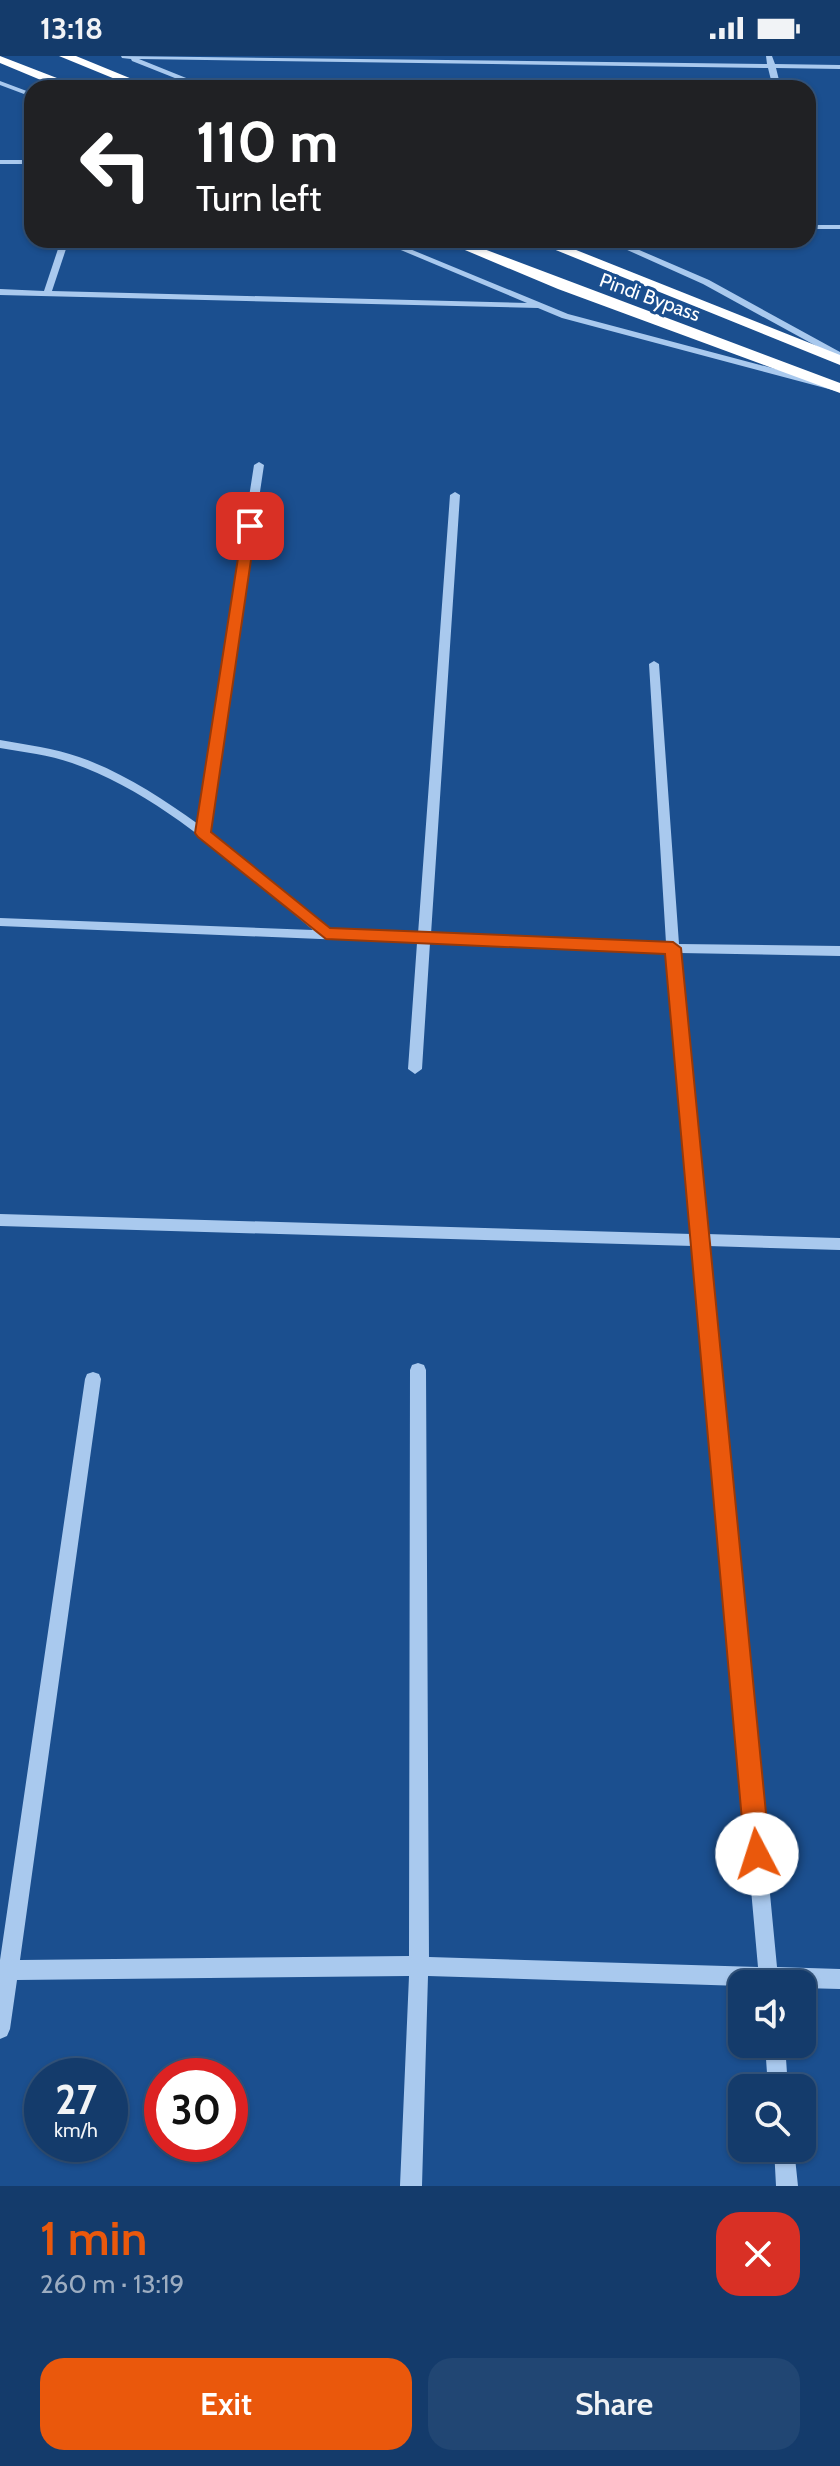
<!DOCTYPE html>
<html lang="en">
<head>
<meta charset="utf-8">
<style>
	:root { --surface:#143b6b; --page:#214673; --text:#f1f3f6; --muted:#9dadc1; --line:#33557e; --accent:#ea580c }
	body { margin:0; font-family:Cabin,sans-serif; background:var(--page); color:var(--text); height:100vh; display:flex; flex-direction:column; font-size:30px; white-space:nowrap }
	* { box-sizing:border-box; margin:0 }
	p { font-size:26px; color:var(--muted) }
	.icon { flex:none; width:44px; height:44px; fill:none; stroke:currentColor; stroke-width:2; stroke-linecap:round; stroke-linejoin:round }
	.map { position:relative; height:2130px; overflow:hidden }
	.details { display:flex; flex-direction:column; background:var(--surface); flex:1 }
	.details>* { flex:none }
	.hud { position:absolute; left:24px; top:24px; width:792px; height:168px; border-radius:24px; box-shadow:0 2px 6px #0004,0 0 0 2px var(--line); background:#202124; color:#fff; overflow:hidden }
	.tools { position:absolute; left:728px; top:1914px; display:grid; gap:16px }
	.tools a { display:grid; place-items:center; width:88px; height:88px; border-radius:16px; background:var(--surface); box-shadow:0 2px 6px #0004,0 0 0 2px var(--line); font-size:40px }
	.speed { position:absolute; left:24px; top:2002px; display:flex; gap:16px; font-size:40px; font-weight:700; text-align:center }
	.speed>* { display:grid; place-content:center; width:104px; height:104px; border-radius:50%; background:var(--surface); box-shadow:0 2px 6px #0004,0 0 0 2px var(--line); line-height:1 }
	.speed small { font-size:20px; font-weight:400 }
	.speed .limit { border:12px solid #d22; background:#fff; color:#111 }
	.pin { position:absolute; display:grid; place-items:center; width:68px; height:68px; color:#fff; margin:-34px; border-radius:16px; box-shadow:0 4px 12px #0006 }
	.me { position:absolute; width:88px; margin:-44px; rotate:355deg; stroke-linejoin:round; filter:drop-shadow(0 0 6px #0008) }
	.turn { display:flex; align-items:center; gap:28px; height:168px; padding:0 40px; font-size:36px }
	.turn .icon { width:104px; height:104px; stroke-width:2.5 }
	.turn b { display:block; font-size:56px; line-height:68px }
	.round { display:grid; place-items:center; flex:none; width:84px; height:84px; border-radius:24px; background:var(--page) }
	.overview { display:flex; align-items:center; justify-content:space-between; height:136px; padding:0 40px }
	h1 { font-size:48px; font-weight:600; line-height:60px; color:var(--accent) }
	.cta { display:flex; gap:16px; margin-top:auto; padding:16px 40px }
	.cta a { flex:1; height:92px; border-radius:24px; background:var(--accent); color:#fff; font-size:32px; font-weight:600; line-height:92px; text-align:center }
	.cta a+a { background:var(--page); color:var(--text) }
	.status { display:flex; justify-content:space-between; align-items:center; height:56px; padding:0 40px; background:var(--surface); direction:ltr }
	.status svg { height:22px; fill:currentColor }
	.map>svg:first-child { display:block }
</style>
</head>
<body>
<div class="status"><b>13:18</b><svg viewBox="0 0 49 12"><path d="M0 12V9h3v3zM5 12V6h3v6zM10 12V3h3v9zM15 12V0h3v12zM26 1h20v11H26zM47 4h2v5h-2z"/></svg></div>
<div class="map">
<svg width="840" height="2130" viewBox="0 0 840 2130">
	<rect width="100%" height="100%" fill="#1b4f8f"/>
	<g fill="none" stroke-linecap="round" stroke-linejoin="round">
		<!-- minor -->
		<path fill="#a9c9ee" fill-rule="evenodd" d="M 121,0 L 767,8 L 766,0 L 772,0 L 775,8 L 840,9 L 840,13 L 776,12 L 781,32 L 773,32 L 768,12 L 139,3 L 211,32 L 200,32 L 132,5 L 131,3 L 122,2 Z
			M 0,25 L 32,37 L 32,41 L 0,29 Z
			M 0,104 L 32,104 L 32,108 L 0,108 Z
			M 808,169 L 840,169 L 840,173 L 808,173 Z
			M 61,184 L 69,184 L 52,235 L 527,247 L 377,184 L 388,184 L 568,258 L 840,330 L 840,336 L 562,262 L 538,252 L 0,239 L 0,233 L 44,235 Z
			M 605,184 L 616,184 L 709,224 L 840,296 L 840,303 L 703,228 Z
			M 259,406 L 264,409 L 209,776 L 331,874 L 418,878 L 450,439 L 455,436 L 460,439 L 431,878 L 666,887 L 649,608 L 654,605 L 659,608 L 679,888 L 840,890 L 840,900 L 680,897 L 707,1178 L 840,1182 L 840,1194 L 708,1190 L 777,1911 L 840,1913 L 840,1933 L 802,1932 L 802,1928 L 742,1928 L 742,1930 L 428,1920 L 422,2130 L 400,2130 L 409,1920 L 17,1924 L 10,1973 L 7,1980 L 0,1983 L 0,1904 L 85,1323 L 87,1318 L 93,1316 L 99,1318 L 101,1323 L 20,1904 L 409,1900 L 410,1314 L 412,1309 L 418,1307 L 424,1309 L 426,1314 L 429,1901 L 758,1911 L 693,1190 L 0,1170 L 0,1158 L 692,1178 L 667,896 L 430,887 L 422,1013 L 415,1018 L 408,1013 L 417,887 L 0,870 L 0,862 L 313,874 C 239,813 164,739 72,707 C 49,699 24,696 0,692 L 0,684 C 27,689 54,692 79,701 C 122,716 162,742 198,768 L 254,409 Z
			M 765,1988 L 785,1988 L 788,2032 L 768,2032 Z
			M 774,2092 L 794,2092 L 798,2130 L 776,2130 Z"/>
		<!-- highway -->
		<path fill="#fff" fill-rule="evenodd" d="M 0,0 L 75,29 L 77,32 L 60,32 L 0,7 Z
			M 59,0 L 76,0 L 154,32 L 137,32 Z
			M 441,184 L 460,184 L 840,327 L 840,337 L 558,233 Z
			M 531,184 L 551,184 L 840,299 L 840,309 Z"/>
	</g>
	<!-- route -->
	<path fill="#ea580c" stroke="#983908" stroke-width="2" d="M 250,466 L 256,470 L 211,776 L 330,872 L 673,886 L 681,892 L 770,1798 L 766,1807 L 757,1811 L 749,1807 L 745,1798 L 665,898 L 326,883 L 198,781 L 195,777 L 243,470 Z"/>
	<g text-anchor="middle" stroke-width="6" stroke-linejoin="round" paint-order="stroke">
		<!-- far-street labels -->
		<g font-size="20" fill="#fff" stroke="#1b4f8f">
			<text transform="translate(650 241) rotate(20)" y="7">Pindi Bypass</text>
		</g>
	</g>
</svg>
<div class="tools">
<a><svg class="icon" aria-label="sound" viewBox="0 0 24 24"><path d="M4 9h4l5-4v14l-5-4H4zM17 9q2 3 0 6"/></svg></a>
<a><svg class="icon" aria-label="search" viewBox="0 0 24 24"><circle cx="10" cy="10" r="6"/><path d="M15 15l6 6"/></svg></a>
</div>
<div class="speed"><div>27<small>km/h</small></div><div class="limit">30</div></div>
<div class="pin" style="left:250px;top:470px;background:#d93025"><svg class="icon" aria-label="arrive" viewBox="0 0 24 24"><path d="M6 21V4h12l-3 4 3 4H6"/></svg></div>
<svg class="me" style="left:757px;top:1798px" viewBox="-20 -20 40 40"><circle r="19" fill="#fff"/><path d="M0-13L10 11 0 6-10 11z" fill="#ea580c"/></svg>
<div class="hud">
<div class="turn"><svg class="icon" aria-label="left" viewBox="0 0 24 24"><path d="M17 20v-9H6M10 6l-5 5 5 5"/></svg><div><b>110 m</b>Turn left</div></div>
</div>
</div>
<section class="details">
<div class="overview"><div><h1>1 min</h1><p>260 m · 13:19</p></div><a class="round" style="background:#d93025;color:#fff"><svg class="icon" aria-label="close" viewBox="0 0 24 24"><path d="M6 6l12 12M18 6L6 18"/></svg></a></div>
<div class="cta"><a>Exit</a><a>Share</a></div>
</section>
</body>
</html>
